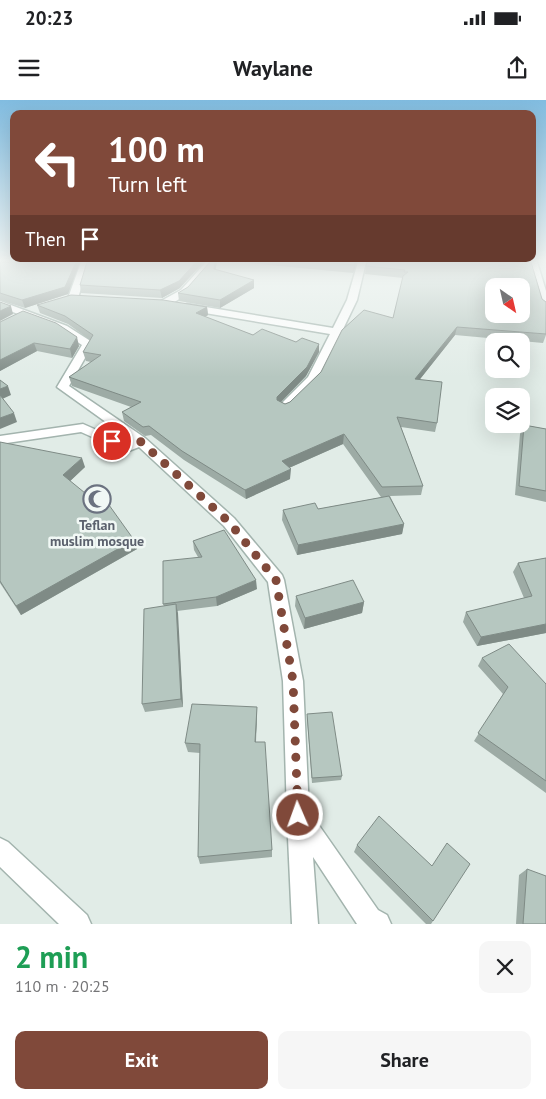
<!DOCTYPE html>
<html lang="en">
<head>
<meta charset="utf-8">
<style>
	:root { --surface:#fff; --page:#f6f6f6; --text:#202124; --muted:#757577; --accent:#80493a }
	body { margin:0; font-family:"PT Sans",sans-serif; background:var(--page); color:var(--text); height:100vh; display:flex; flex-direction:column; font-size:19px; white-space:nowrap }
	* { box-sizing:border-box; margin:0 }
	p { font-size:16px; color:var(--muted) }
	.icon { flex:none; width:28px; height:28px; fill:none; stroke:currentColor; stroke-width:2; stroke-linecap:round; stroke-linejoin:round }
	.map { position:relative; height:824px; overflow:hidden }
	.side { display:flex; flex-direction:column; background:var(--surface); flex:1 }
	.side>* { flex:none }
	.hud { position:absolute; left:10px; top:10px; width:526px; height:152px; border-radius:10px; box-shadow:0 5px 20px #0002; background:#80493a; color:#fff; overflow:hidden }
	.needle { width:32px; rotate:146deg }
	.tools { position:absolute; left:485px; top:178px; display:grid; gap:10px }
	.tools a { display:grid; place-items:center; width:45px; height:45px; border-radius:10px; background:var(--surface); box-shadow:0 5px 20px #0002; font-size:25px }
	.pin { position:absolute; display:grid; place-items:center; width:42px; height:42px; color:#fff; margin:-21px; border:2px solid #fff; border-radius:50%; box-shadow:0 1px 5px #0007 }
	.me { position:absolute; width:55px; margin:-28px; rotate:358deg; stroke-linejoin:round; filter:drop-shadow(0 0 4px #0008) }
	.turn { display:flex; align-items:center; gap:18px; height:105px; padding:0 15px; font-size:22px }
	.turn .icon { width:65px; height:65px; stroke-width:2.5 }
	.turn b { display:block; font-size:35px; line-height:42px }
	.then { display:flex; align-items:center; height:48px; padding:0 15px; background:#0003; gap:10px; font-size:19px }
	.round { display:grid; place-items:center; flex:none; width:52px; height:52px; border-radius:10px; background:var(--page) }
	.overview { display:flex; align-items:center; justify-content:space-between; height:85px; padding:0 15px }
	h1 { font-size:30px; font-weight:800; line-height:38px; color:#1e9e55 }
	.cta { display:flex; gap:10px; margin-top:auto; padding:10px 15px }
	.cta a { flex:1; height:58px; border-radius:10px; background:var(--accent); color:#fff; font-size:20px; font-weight:800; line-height:58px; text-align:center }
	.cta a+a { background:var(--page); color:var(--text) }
	.status { display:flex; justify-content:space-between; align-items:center; height:35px; padding:0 25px; background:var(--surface); direction:ltr }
	.status svg { height:14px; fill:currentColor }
	header { display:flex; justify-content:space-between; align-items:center; height:65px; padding:0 15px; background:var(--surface); font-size:22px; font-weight:800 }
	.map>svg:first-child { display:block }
</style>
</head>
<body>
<div class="status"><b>20:23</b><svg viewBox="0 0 49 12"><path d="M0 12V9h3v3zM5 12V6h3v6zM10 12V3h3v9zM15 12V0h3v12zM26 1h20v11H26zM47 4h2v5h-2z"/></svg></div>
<header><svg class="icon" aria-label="menu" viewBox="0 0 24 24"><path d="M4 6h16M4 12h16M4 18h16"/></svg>Waylane<svg class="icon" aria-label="share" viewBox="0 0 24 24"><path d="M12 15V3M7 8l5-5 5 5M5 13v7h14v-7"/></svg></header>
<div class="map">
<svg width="546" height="824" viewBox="0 0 546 824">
	<rect width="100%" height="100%" fill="#e1ece7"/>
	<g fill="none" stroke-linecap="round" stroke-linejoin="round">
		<!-- street casing -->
		<g stroke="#a3b4ae" stroke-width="3">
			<path id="street" d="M 81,162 L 89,162 L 78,198 L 73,201 L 68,198 Z
				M 206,162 L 214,162 C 204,175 179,208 161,205 L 161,201 L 181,190 Z
				M 358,162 L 366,162 L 357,200 L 319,279 L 288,310 L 280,310 L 278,307 L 308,277 L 330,234 L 187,210 L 182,207 L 187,204 L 333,228 L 347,200 Z
				M 529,162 L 537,162 L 546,191 L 546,210 L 541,207 Z
				M 0,201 L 67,226 L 92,242 L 93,244 L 69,286 L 145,338 L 234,418 L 282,475 L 284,480 L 303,581 L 309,711 L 378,810 L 387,815 L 391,824 L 357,824 L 313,757 L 318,824 L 292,824 L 287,716 L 283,581 L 268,482 L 224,426 L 139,347 L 126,352 L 81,332 L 0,344 L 0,336 L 83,324 L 126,343 L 131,340 L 57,287 L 82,245 L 59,230 L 0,207 Z
				M 0,738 L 8,742 L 87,815 L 91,824 L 59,824 L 0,767 Z"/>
		</g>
		<!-- street -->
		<use href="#street" fill="#fff" fill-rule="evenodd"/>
	</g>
	<!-- wall -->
	<path fill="#9daba5" d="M 0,162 L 80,162 L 68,194 L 25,208 L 0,200 Z
		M 217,162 L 215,170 L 254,180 L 254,188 L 220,208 L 179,201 L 178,193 L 188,187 Z
		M 239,162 L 357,162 L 353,173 Z
		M 531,162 L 542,199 L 546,202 L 546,235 L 543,243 L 455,235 L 420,279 L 437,323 L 435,332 L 401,327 L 423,386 L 421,395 L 390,396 L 404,424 L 402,434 L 297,455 L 282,420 L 283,410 L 318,409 L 383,397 L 381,397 L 343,344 L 289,368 L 290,379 L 246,399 L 184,360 L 151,335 L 145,336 L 124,321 L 122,312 L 131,307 L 72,286 L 69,277 L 91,262 L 86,261 L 83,252 L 90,240 L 68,224 L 40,213 L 37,205 L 207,207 L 208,215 L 205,217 L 253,235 L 319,252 L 306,276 L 281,302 L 285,304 L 290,302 L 393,218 L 403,178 L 365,174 L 366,166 Z
		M 80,185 L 180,188 L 162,198 L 81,193 Z
		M 0,222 L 79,246 L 72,258 L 37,251 L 0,271 Z
		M 524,325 L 546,329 L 546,402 L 515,395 L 520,334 Z
		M 0,342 L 85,367 L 70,381 L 134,440 L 137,449 L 21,515 L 0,483 Z
		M 193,441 L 257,489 L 217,506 L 177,511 L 183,607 L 145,612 L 142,604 L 164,506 L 163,504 L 198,457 L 194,450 Z
		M 546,458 L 546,533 L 477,546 L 463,522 L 466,512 L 524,498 L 513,472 L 518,463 Z
		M 296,496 L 364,502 L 362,513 L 304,529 L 295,506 Z
		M 482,558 L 546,584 L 546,693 L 474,641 L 503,594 L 478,566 Z
		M 257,607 L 257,616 L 256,642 L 272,750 L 272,757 L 200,764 L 198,757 L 200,653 L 188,652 L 185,643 Z
		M 307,614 L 342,676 L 341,680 L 312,683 L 307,619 Z
		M 357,745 L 433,821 L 431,824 L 426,824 L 354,752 Z
		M 527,769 L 546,824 L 516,824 L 519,775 Z"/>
	<!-- shaded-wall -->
	<path fill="#7f8b86" d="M 76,162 L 80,162 L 68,194 L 25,208 L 22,200 Z
		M 196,162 L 204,162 L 180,188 L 162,198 L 160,190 Z
		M 215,162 L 217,162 L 214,177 L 214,169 Z
		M 355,162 L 357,162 L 353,173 L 354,165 Z
		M 254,180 L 254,188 L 220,208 L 220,200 Z
		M 11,206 L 13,214 L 0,221 L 0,211 Z
		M 207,207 L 208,215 L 197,222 L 196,213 Z
		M 457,227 L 455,235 L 413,288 L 415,279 Z
		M 77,237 L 79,246 L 72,258 L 70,249 Z
		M 34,243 L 37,251 L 0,271 L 0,260 Z
		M 319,244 L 319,252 L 306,276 L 277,306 L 277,297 Z
		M 8,286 L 11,295 L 0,300 L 0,289 Z
		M 14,313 L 17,322 L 0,329 L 0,318 Z
		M 344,334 L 343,344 L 282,371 L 282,361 Z
		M 82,358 L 85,367 L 66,385 L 63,375 Z
		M 291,369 L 290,379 L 246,399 L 245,390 Z
		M 404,424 L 402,434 L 297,455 L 298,445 Z
		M 134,440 L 137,449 L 21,515 L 16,506 Z
		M 256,480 L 257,489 L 217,506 L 216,497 Z
		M 364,502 L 362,513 L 304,529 L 305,518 Z
		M 176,504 L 178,513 L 183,607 L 181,599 Z
		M 546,524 L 546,533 L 477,546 L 481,537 Z
		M 257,607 L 257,616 L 255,652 L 255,642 Z"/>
	<!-- building -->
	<path fill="#b6c7c0" stroke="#7f8b86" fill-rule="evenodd" d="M 0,162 L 76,162 L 65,187 L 22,200 L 0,193 Z
		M 87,162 L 196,162 L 179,181 L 160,190 L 80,185 Z
		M 210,162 L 215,162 L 214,169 L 254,180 L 220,200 L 178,193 L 188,187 Z
		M 317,162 L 355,162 L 354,165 Z
		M 367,162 L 531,162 L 542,199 L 546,202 L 546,234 L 457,227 L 415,279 L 442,282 L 437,323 L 397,317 L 423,386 L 382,387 L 344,334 L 282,361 L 291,369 L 245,390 L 182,351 L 149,326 L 143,327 L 122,312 L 141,302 L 69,277 L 101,255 L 83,252 L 93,235 L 65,216 L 37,205 L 71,195 L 163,200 L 207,207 L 196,213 L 253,235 L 262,229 L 296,242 L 302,238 L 319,244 L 307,267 L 277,297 L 277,300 L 285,304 L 290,302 L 321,272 L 342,230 L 364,210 L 393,218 L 403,176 L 408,172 L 404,172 L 405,170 L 366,166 ZM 494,186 L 521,186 L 521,214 L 494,214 Z
		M 0,202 L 11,206 L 0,211 Z
		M 23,211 L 56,223 L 77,237 L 70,249 L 34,243 L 0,260 L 0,222 Z
		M 0,280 L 8,286 L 0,289 Z
		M 0,295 L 14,313 L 0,318 Z
		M 524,325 L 546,329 L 546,391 L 519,386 Z
		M 0,342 L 82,358 L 63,375 L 96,402 L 104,398 L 134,440 L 16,506 L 0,481 Z
		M 389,396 L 404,424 L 298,445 L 283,410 L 315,403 L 318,409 Z
		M 224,430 L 256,480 L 216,497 L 163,504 L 163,461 L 202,457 L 193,441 Z
		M 546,458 L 546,524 L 481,537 L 466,512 L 532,496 L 518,463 Z
		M 353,480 L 364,502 L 305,518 L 296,496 Z
		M 176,504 L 181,599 L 142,604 L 144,509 Z
		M 509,544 L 546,584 L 546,681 L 478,633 L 508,587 L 482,558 Z
		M 192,604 L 257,607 L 255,642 L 265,642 L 272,750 L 198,757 L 200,644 L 185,643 Z
		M 332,612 L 342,676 L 312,678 L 307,614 Z
		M 379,716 L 432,766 L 447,743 L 470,764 L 433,821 L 357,745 Z
		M 527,769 L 546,776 L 546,824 L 523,824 Z"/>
	<!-- sky -->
	<linearGradient id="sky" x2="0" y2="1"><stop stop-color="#81bce0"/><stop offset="0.58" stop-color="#f2f6f4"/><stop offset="1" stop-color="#f2f6f4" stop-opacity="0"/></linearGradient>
	<rect width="546" height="277" fill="url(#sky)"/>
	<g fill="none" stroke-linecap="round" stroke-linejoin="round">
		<!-- route -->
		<path stroke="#80493a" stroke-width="9" stroke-dasharray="0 16.2" d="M 112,341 L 126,348 L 140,341 L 229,422 L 276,480 L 293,581 L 298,715"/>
	</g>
	<!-- icons -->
	<defs>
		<g id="mosque-ring" transform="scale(1.4375)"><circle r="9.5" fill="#f1f8f5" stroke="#6b7280" stroke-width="1.5"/><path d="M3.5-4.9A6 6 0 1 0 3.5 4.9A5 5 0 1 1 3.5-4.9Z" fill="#6b7280"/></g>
	</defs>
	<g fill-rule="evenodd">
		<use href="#mosque-ring" x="97" y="399"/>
	</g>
	<g text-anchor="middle" stroke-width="5" stroke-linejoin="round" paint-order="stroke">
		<!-- worship labels -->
		<g font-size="14" font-weight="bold" fill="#5b616d" stroke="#f1f8f5">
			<text x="97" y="430">Teflan<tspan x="97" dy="16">muslim mosque</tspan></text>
		</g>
	</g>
</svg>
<div class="tools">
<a><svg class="needle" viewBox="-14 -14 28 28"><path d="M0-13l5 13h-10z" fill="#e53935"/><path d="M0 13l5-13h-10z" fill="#757577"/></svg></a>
<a><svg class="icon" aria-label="search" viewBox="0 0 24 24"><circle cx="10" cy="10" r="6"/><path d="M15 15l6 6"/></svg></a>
<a><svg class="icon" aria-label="layers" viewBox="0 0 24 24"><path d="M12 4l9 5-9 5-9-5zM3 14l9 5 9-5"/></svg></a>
</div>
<div class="pin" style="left:112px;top:341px;background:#d93025"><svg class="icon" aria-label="arrive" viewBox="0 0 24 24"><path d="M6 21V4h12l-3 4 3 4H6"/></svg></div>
<svg class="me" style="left:298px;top:715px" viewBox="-20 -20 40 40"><circle r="17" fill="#80493a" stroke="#fff" stroke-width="3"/><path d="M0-11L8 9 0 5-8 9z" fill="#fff"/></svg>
<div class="hud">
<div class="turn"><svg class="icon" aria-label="left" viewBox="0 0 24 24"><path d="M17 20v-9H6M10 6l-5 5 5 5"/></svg><div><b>100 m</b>Turn left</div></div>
<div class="then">Then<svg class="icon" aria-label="arrive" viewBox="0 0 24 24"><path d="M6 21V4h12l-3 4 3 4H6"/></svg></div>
</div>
</div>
<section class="side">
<div class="overview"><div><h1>2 min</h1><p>110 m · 20:25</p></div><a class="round"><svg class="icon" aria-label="close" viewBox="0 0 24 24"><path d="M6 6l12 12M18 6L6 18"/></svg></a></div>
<div class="cta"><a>Exit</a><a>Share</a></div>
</section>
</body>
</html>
